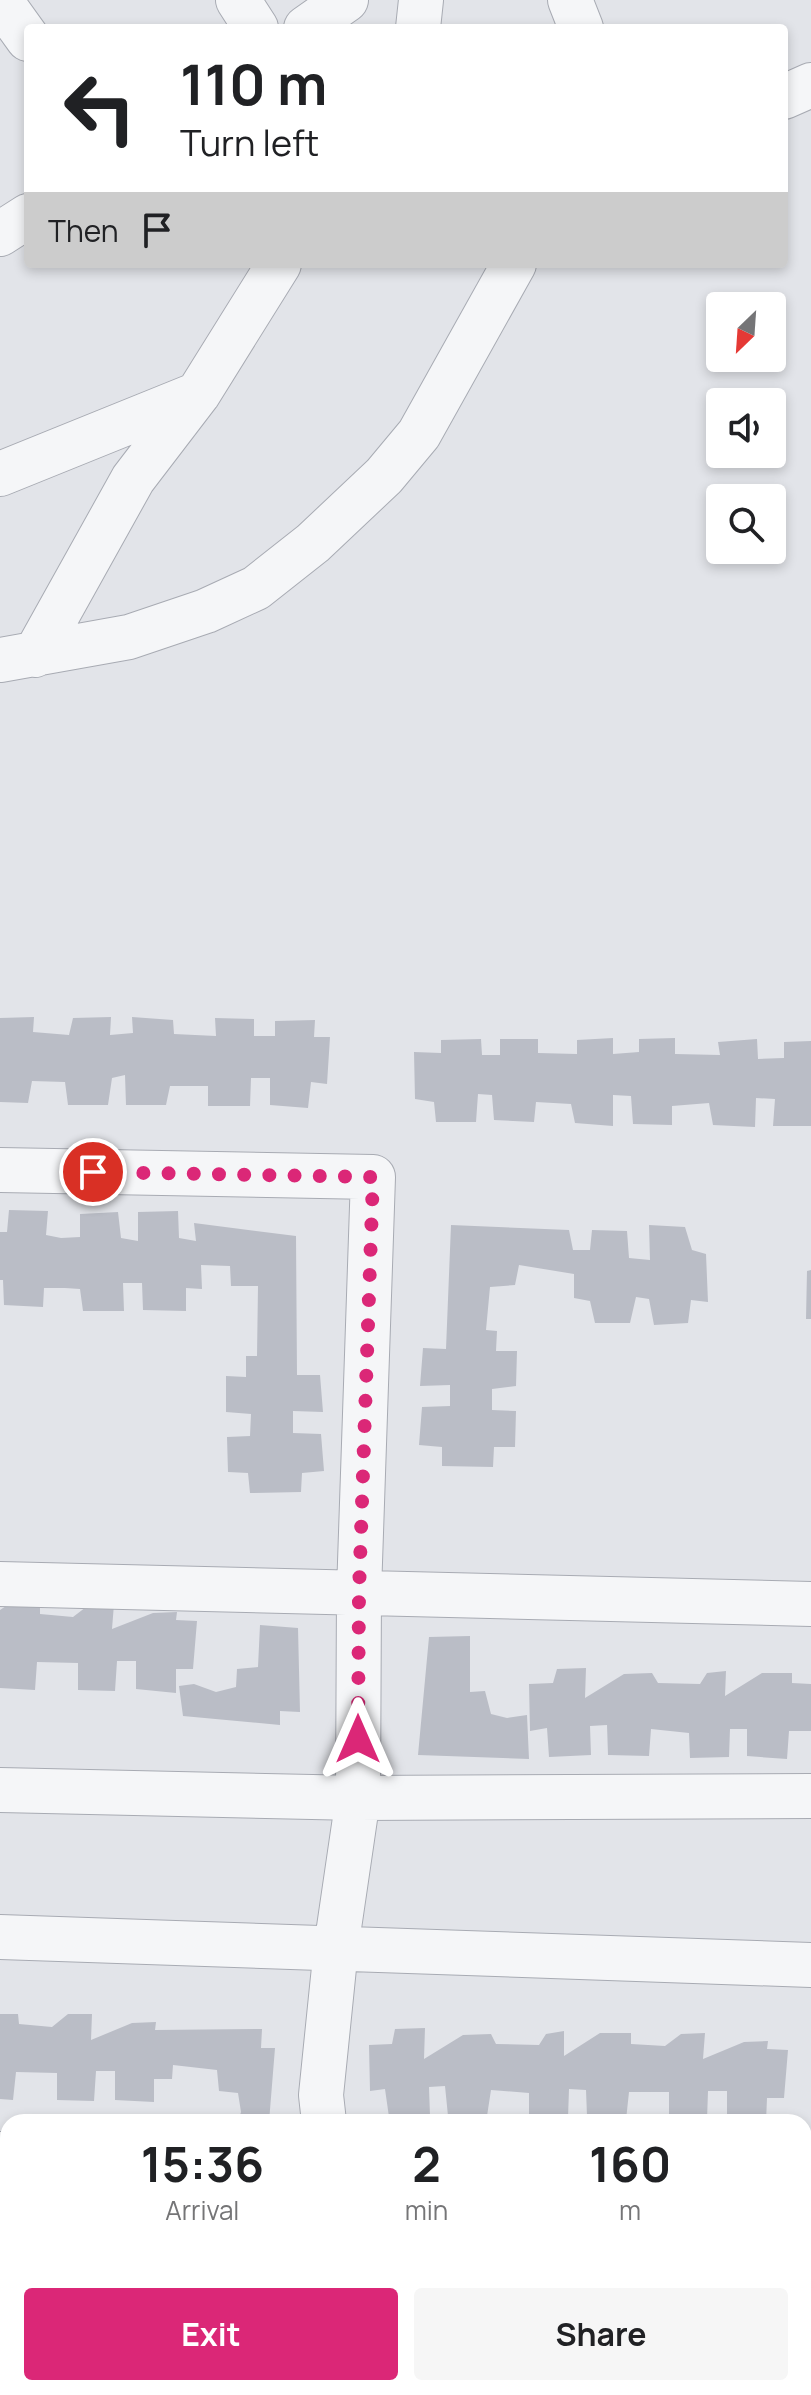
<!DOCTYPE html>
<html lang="en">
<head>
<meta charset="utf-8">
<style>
	:root { --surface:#fff; --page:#f6f6f6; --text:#202124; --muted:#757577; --accent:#db2777 }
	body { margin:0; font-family:Manrope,sans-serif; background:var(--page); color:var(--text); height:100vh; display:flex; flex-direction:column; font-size:30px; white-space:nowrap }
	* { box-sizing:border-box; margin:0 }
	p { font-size:26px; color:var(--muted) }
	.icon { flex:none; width:44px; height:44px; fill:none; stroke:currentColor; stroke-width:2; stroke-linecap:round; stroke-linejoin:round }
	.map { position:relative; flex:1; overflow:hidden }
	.drawer { position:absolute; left:0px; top:2114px; width:812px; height:282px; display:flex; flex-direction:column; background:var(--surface); border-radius:24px 24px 0 0; box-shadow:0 4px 12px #0003 }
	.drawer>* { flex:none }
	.top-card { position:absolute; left:24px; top:24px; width:764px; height:244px; border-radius:8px; box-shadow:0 4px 12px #0003; background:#fff; color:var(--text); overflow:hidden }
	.needle { width:52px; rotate:205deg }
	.tools { position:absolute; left:706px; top:292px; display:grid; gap:16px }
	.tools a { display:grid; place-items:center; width:80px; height:80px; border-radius:8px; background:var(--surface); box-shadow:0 4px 12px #0003; font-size:40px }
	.pin { position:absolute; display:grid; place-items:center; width:68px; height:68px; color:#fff; margin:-34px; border:4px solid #fff; border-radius:50%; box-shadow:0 2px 8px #0007 }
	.me { position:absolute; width:88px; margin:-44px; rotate:0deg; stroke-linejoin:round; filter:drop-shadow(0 0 6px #0008) }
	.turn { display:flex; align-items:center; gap:28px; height:168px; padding:0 24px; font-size:36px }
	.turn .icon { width:104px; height:104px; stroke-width:2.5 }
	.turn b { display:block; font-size:56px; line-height:68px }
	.then { display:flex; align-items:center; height:76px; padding:0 24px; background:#0003; gap:16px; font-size:30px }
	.eta { display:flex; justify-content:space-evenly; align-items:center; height:136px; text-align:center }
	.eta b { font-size:48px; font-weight:700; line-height:56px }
	.cta { display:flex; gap:16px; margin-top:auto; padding:16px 24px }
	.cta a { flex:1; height:92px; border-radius:8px; background:var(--accent); color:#fff; font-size:32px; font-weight:700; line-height:92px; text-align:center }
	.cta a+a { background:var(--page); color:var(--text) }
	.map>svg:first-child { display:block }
</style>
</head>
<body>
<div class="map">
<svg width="811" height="2395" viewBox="0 0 811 2395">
	<rect width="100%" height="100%" fill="#e2e4e9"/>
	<!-- built -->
	<path fill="#d1d3db" d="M 811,2228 L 811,2395 L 645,2395 L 652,2388 L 804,2388 L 804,2236 Z"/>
	<!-- building -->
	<path fill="#babdc6" d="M 34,1017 L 33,1032 L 69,1035 L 73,1018 L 111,1017 L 110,1035 L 133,1033 L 132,1017 L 173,1020 L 174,1034 L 216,1036 L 215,1018 L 254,1019 L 254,1036 L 275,1036 L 275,1021 L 315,1020 L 314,1037 L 330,1037 L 327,1084 L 311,1082 L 308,1108 L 270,1105 L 270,1078 L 251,1078 L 250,1106 L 208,1106 L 208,1086 L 170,1086 L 166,1105 L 126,1105 L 125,1075 L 112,1078 L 108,1105 L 68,1105 L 65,1082 L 32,1081 L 28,1103 L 0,1102 L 0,1018 Z
		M 613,1038 L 613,1054 L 639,1052 L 639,1039 L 675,1038 L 675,1054 L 720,1055 L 718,1042 L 757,1039 L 758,1059 L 784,1058 L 784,1042 L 811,1041 L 811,1126 L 773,1126 L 775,1099 L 756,1098 L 755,1127 L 713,1125 L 709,1103 L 672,1106 L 672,1125 L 633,1124 L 631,1096 L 613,1095 L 613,1126 L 575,1123 L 571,1104 L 536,1102 L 534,1122 L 494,1120 L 492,1095 L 478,1094 L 476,1122 L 436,1122 L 434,1102 L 415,1099 L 414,1052 L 441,1053 L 441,1040 L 481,1039 L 482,1055 L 500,1055 L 500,1039 L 538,1039 L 538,1053 L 577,1054 L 577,1040 Z
		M 9,1210 L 48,1211 L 46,1235 L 61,1238 L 80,1237 L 80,1214 L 118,1212 L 121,1238 L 138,1241 L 138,1212 L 178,1211 L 179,1238 L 196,1241 L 194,1223 L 296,1236 L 297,1375 L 320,1375 L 323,1412 L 293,1411 L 293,1433 L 321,1434 L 324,1471 L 302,1473 L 301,1492 L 250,1493 L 248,1473 L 228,1472 L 227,1437 L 250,1436 L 251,1414 L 226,1412 L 226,1376 L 246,1377 L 246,1356 L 257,1356 L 258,1286 L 231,1286 L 230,1266 L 201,1265 L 202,1289 L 186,1288 L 186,1311 L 143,1310 L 142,1283 L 123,1283 L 124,1311 L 83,1311 L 80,1289 L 65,1288 L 44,1288 L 43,1307 L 4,1305 L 3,1280 L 0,1280 L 0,1232 L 7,1232 Z
		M 451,1225 L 569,1230 L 573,1250 L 590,1250 L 592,1230 L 627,1231 L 629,1258 L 650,1260 L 649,1225 L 685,1227 L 692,1250 L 706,1254 L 708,1302 L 691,1300 L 688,1323 L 654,1325 L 649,1299 L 636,1297 L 630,1323 L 595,1323 L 590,1301 L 574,1298 L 574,1274 L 519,1265 L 515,1285 L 490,1287 L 486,1330 L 497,1331 L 496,1351 L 517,1351 L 516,1386 L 492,1389 L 492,1410 L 516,1411 L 515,1447 L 494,1447 L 493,1467 L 442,1466 L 442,1447 L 419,1445 L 422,1407 L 450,1406 L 450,1385 L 420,1386 L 423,1348 L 446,1349 Z
		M 811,1270 L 811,1319 L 806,1319 L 807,1271 Z
		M 9,1604 L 40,1604 L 40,1614 L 73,1617 L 90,1604 L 114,1604 L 112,1629 L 153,1613 L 177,1612 L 176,1620 L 197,1621 L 193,1669 L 176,1669 L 176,1693 L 136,1689 L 136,1661 L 117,1661 L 115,1691 L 78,1690 L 78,1663 L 37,1662 L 35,1690 L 0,1688 L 0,1610 Z
		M 260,1625 L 298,1628 L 300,1712 L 280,1711 L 280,1725 L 183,1716 L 179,1686 L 194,1684 L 216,1692 L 236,1687 L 237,1669 L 258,1667 Z
		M 470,1636 L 470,1692 L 485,1691 L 491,1714 L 507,1718 L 527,1715 L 529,1759 L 418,1755 L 429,1637 Z
		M 586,1668 L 585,1698 L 624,1674 L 652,1673 L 658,1683 L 700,1684 L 707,1673 L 726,1671 L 725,1696 L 762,1673 L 792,1673 L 792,1683 L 811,1684 L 811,1731 L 789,1731 L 787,1759 L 747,1756 L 747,1729 L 730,1729 L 729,1757 L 690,1758 L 689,1733 L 651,1729 L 649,1756 L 608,1755 L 607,1725 L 590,1726 L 591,1755 L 549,1757 L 547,1728 L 530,1731 L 529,1684 L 553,1683 L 557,1669 Z
		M 0,2014 L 18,2014 L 19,2024 L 52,2027 L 68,2014 L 92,2014 L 91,2040 L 132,2023 L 156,2022 L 155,2030 L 262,2029 L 261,2048 L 275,2048 L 269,2122 L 238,2122 L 241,2112 L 238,2093 L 219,2091 L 217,2070 L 173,2065 L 172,2079 L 154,2079 L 154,2102 L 115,2100 L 115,2071 L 96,2071 L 94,2101 L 57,2100 L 57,2073 L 16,2072 L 13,2100 L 0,2099 Z
		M 425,2028 L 424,2059 L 463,2035 L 491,2034 L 496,2044 L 539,2045 L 546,2034 L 564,2031 L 564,2056 L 600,2033 L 631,2033 L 631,2044 L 665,2046 L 681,2034 L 705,2033 L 703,2059 L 744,2042 L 768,2041 L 767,2049 L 788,2050 L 784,2098 L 767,2098 L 766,2122 L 727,2119 L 727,2091 L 708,2091 L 707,2120 L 669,2119 L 669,2092 L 629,2092 L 626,2120 L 587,2116 L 586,2090 L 569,2089 L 568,2118 L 529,2119 L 529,2093 L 491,2090 L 487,2116 L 448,2116 L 445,2086 L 429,2087 L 430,2116 L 389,2117 L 385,2089 L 370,2091 L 369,2045 L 392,2044 L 395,2029 Z"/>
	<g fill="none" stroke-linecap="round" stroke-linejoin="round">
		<!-- minor casing -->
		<g stroke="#a8abb3" stroke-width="46">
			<path id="minor" d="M 0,0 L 28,39
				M 238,0 L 256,28
				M 570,0 L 581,28
				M 306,28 L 346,0
				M 418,28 L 421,0
				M 784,97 L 811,85
				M 0,234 L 28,216
				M 0,474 L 198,394
				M 35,655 L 133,479 L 198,394 L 279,264
				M 0,660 L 129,637 L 206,611 L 256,588 L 313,543 L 384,476 L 419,434 L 514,264
				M 0,1170 L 373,1177 L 359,1592 L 358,1798 L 336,1948 L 321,2095 L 324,2122
				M 0,1584 L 811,1604
				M 0,1790 L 358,1798 L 811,1796
				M 0,1937 L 811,1965
				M 0,2154 L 8,2154
				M 804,2184 L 811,2178
				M 0,2345 L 8,2343
				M 513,2388 L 520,2395
				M 570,2395 L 578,2388"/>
		</g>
		<!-- minor -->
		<use href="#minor" stroke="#f5f6f8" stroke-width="44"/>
	</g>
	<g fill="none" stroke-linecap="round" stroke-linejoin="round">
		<!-- route -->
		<path stroke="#db2777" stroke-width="14" stroke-dasharray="0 25.2" d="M 93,1172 L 373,1177 L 359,1592 L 358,1739"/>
	</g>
</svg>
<div class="tools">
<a><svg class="needle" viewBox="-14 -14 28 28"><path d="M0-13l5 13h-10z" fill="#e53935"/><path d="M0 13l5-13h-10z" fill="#757577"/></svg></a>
<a><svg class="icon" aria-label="sound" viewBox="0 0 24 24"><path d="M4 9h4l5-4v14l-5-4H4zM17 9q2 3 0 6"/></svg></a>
<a><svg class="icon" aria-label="search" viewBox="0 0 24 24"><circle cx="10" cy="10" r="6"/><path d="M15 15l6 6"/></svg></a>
</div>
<div class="pin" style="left:93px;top:1172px;background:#d93025"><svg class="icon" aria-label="arrive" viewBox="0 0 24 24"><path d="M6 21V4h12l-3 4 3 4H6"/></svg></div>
<svg class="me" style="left:358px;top:1739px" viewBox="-20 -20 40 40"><path d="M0-17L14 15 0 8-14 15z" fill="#db2777" stroke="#fff" stroke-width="4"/></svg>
<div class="top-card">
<div class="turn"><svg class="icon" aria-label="left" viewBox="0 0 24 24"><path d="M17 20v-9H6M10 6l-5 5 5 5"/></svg><div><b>110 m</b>Turn left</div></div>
<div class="then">Then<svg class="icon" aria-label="arrive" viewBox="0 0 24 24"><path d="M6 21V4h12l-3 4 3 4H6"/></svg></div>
</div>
<section class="drawer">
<div class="eta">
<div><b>15:36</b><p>Arrival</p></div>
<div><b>2</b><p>min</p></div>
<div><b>160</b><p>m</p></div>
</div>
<div class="cta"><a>Exit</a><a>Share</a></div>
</section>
</div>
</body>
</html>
